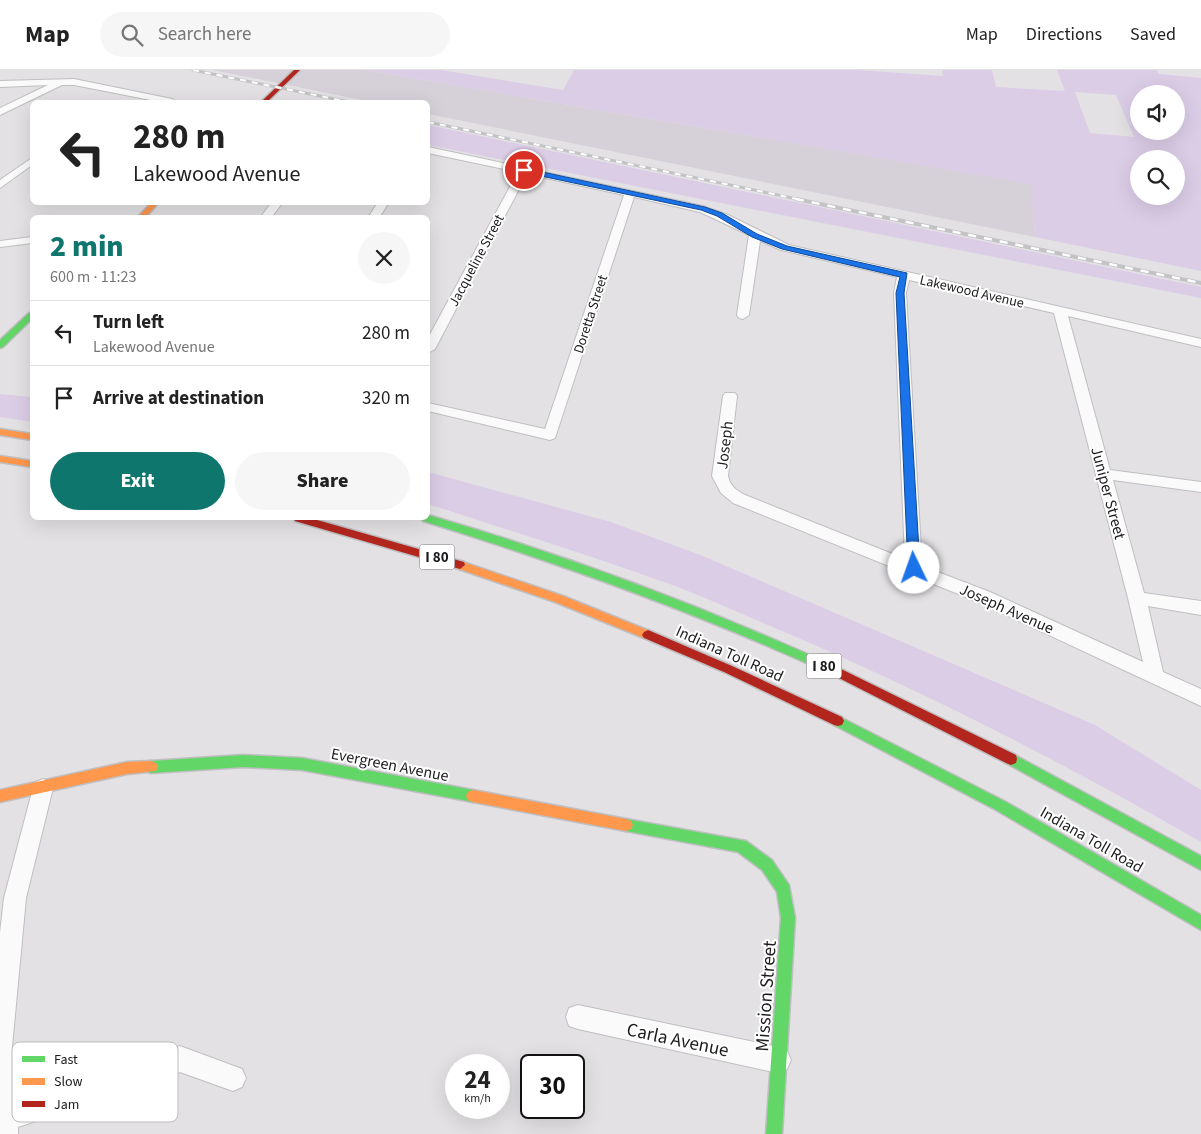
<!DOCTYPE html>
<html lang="en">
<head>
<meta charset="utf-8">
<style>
	:root { --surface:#fff; --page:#f6f6f6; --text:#222; --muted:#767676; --line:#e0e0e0; --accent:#0f766e }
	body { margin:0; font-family:"Source Sans 3",sans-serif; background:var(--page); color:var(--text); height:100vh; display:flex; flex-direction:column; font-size:19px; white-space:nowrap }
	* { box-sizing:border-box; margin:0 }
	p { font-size:16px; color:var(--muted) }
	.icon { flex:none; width:28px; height:28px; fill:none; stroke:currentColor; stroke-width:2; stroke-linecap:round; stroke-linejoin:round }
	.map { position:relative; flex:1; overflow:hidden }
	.details { position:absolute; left:30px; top:145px; width:400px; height:305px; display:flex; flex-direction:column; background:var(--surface); border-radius:8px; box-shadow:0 5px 20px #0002 }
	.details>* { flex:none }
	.banner { position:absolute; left:30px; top:30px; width:400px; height:105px; border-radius:8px; box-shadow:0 5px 20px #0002; background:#fff; color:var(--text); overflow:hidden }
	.fabs { position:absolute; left:1130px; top:15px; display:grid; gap:10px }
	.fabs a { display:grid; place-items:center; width:55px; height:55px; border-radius:50%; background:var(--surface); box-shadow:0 5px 20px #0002; font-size:25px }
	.speed { position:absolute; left:445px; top:984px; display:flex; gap:10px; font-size:25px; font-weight:700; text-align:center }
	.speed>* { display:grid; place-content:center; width:65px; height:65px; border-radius:50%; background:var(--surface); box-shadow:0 5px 20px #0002; line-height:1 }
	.speed small { font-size:12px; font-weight:400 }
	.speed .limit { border:2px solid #111; border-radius:8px; background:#fff; color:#111 }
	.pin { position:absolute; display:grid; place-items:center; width:42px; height:42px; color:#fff; margin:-21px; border:2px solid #fff; border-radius:50%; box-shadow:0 1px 5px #0007 }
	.me { position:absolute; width:55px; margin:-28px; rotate:357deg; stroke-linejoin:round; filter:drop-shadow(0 0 4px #0008) }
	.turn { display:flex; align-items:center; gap:18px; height:105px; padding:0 20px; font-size:22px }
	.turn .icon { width:65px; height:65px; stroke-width:2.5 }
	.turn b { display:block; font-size:35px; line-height:42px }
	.round { display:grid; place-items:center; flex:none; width:52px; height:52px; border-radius:26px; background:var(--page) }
	.overview { display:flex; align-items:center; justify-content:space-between; height:85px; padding:0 20px }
	h1 { font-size:30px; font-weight:800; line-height:38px; color:var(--accent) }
	.action { display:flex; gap:10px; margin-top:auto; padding:10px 20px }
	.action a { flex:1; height:58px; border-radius:30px; background:var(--accent); color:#fff; font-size:20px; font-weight:800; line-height:58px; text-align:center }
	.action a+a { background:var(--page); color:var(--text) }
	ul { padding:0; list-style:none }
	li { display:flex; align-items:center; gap:15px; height:65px; padding:0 20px; border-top:1px solid var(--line) }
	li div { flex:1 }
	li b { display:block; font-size:19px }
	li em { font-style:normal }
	header { display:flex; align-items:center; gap:30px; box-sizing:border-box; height:70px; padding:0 25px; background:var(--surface); border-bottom:1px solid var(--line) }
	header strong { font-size:24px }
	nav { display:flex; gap:28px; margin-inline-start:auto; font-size:18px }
	.search { width:350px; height:45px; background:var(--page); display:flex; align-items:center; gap:12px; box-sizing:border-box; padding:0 18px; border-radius:28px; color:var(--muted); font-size:19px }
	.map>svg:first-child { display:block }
</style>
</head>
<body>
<header>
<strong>Map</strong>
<div class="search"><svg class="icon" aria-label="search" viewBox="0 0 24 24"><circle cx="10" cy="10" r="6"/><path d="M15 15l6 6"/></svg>Search here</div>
<nav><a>Map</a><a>Directions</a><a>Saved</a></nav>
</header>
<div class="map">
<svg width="1201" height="1064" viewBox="0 0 1201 1064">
	<rect width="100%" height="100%" fill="#e3e1e4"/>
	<!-- built -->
	<path fill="#d6d1d9" d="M 213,0 L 365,0 L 1032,114 L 1035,167 L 428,44 L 428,32 L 372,32 Z"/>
	<!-- green -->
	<path fill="#dccde7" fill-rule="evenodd" d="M 365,0 L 441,0 L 563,20 L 574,0 L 858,0 L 943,6 L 942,0 L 992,0 L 996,17 L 1065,21 L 1057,0 L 1157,0 L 1159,4 L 1201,8 L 1201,201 L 1035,167 L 1031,114 ZM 1075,22 L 1116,25 L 1134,67 L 1090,63 ZM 1139,24 L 1176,24 L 1176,61 L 1139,61 ZM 1139,89 L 1176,89 L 1176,126 L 1139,126 Z
		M 428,55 L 1201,217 L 1201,228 L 428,75 Z
		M 0,324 L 32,327 L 32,352 L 0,347 Z
		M 428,402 L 611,452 L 703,486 L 1095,655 L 1201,720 L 1201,772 C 1061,691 917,618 768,555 C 738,542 708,529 678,517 C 595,487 511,461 428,434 Z"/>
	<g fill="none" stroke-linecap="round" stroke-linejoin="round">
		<!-- street casing -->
		<g stroke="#bfbec0" stroke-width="2">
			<path id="street" d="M 74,9 L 172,29 L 177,32 L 161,32 L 74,15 L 62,15 L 0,45 L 0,38 L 48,15 L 0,17 L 0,11 Z
				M 428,77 L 703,136 L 728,145 L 789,175 L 1201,269 L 1201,277 L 1068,246 L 1110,400 L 1201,412 L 1201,422 L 1113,410 L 1144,523 L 1201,531 L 1201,545 L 1148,536 L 1163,602 L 1201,619 L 1201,636 L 978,532 L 733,433 L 721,423 L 712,406 L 723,326 L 725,323 L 735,323 L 737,326 L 728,406 C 730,416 736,420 745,425 L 905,489 L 894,223 L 897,207 L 781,180 L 760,171 L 749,245 L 743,249 L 739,248 L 737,245 L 749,165 L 700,142 L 634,127 L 555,368 L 550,370 L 428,341 L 428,333 L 545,359 L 624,125 L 527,104 L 435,279 L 428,283 L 428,268 L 518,102 L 428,83 ZM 909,210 L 1054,243 L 1128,528 L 1143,592 L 990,522 L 922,496 L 906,223 Z
				M 32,88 L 32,95 L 0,118 L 0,110 Z
				M 272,132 L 283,132 L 271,148 L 260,148 Z
				M 378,132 L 389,132 L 379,148 L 368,148 Z
				M 32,167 L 32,173 L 0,177 L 0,171 Z
				M 43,709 L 50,712 L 53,718 L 26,828 L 12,977 L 16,1032 L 180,976 L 242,999 L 246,1008 L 242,1017 L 233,1021 L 180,1002 L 18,1057 L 18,1064 L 0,1064 L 0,863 L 4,828 L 33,718 L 36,712 Z
				M 578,935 L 778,977 L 787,981 L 791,990 L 787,999 L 778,1003 L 578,959 L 569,956 L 566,947 L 569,938 Z"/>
		</g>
		<!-- fast casing -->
		<g stroke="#bfbec0" stroke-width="3">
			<path id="fast" d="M 29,243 L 32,243 L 32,249 L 3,277 L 0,278 L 0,270 Z
				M 428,445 C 570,486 710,539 845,601 L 847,604 L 845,607 L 841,609 L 837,607 C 703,545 565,495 423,451 L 422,448 L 428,448 Z
				M 838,646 L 1006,732 L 1201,845 L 1201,860 L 996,740 L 834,655 L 832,651 L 834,647 Z
				M 1011,683 L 1201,786 L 1201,800 L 1006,693 L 1005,689 L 1006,685 Z
				M 243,685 L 302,688 L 473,720 L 478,722 L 480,726 L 478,730 L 473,732 L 302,700 L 243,697 L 151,703 L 146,701 L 144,697 L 146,693 L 151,691 Z
				M 626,749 L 746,771 L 772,790 L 789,815 L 795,848 L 782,1064 L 766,1064 L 781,848 L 777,822 L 762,800 L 738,782 L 626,761 L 621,759 L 619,755 L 621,751 Z"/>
		</g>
		<!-- slow casing -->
		<g stroke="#bfbec0" stroke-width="3">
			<path id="slow" d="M 152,132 L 159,132 L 145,148 L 137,148 Z
				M 0,359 L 32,364 L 32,370 L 0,365 Z
				M 0,386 L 32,391 L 32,397 L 0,392 Z
				M 460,491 L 563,526 L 652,562 L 654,565 L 652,568 L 644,568 L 555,532 L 456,498 L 455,495 Z
				M 151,691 L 156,693 L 158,697 L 156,701 L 127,704 L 0,732 L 0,720 L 127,692 Z
				M 473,720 L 626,749 L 631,751 L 633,755 L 631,759 L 626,761 L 473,732 L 468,730 L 466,726 L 468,722 Z"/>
		</g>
		<!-- jam casing -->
		<g stroke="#bfbec0" stroke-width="3">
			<path id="jam" d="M 294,0 L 300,0 L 267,32 L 261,32 Z
				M 294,448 L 310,448 L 464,492 L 465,495 L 460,499 L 295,451 Z
				M 648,560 L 732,596 L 842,647 L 844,651 L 842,655 L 838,656 L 834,655 L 724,602 L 644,568 L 642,565 L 644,562 Z
				M 841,599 L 1016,685 L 1017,689 L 1016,693 L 1011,695 L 1006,693 L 837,607 L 835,604 L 837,601 Z"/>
		</g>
		<!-- street -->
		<use href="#street" fill="#fbfafb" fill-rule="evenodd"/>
		<!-- fast -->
		<use href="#fast" fill="#63d668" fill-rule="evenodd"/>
		<!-- slow -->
		<use href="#slow" fill="#ff974d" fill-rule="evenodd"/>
		<!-- jam -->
		<use href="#jam" fill="#b3261e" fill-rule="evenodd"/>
		<!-- rail-far1 casing -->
		<g stroke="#c3c2c4" stroke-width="3">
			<path id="rail-far1" d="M 193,0 L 349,32
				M 428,52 L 802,130"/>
		</g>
		<!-- rail casing -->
		<g stroke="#c3c2c4" stroke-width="4">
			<path id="rail" d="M 796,129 L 1201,213"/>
		</g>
		<!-- rail-far1 -->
		<use href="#rail-far1" stroke="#fff" stroke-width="2" stroke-dasharray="6" stroke-linecap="butt"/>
		<!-- rail -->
		<use href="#rail" stroke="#fff" stroke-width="2.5" stroke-dasharray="8" stroke-linecap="butt"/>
	</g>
	<!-- route -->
	<path fill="#1a73e8" stroke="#114b97" d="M 524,98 L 705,137 L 722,143 L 757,164 L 787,176 L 907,203 L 904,223 L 920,498 L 918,501 L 910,501 L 908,498 L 896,223 L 900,207 L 782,179 L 752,167 L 717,146 L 701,140 L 522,102 L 521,100 Z"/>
	<g text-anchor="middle" stroke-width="4" stroke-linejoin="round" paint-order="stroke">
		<!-- far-street labels -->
		<g font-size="14" fill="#1c1b1d" stroke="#fff">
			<text transform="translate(476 190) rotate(-62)" y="5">Jacqueline Street</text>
			<text transform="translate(972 221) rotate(13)" y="5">Lakewood Avenue</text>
			<text transform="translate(590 244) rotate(-72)" y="5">Doretta Street</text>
		</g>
		<!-- shield labels -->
		<g fill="#fff" stroke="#605f61" stroke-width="1">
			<rect x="419.5" y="474.5" width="35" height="25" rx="4"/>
			<rect x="806.5" y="583.5" width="35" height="25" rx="4"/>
		</g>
		<g font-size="15" font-weight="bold" fill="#1c1b1d">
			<text x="437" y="492">I 80</text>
			<text x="824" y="601">I 80</text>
		</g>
		<!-- street labels -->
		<g font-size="16" fill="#1c1b1d" stroke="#fff">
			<text transform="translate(724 375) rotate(-83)" y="6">Joseph</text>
			<text transform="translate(1109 423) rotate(75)" y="6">Juniper Street</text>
			<text transform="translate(1007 538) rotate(24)" y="6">Joseph Avenue</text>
			<text transform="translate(730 583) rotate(24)" y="6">Indiana Toll Road</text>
			<text transform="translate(390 694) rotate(11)" y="6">Evergreen Avenue</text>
			<text transform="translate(1092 769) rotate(30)" y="6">Indiana Toll Road</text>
		</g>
		<!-- near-street labels -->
		<g font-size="19" fill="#1c1b1d" stroke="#fff">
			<text transform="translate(765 926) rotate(-86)" y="7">Mission Street</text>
			<text transform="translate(678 969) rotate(12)" y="7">Carla Avenue</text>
		</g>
	</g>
	<!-- legend -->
	<rect x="12" y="972" width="166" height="80" rx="8" fill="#fff" stroke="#bbb" stroke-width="1"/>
	<rect x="22" y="986" width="23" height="6" fill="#63d668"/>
	<rect x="22" y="1008" width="23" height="7" fill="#ff974d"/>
	<rect x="22" y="1031" width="23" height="6" fill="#b3261e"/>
	<g font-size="14" fill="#1c1b1d">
		<text x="54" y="994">Fast</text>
		<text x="54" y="1016">Slow</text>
		<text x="54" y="1039">Jam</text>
	</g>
</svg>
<div class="fabs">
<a><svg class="icon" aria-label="sound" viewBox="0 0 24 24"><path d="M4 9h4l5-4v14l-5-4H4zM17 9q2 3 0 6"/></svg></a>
<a><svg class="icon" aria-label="search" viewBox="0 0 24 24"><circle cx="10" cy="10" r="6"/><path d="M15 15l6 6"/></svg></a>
</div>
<div class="speed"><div>24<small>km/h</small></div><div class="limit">30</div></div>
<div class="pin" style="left:524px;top:100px;background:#d93025"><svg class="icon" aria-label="arrive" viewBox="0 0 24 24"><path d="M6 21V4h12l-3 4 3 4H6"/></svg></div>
<svg class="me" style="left:914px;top:498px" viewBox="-20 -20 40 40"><circle r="19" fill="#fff"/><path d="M0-13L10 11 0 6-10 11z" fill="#1a73e8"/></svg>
<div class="banner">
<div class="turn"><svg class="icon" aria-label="left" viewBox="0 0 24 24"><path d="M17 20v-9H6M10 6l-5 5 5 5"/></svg><div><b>280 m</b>Lakewood Avenue</div></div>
</div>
<section class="details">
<div class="overview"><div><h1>2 min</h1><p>600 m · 11:23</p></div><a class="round"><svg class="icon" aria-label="close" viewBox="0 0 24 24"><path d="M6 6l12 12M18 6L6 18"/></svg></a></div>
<ul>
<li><svg class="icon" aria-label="left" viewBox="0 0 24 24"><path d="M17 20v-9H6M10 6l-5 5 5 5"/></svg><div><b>Turn left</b><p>Lakewood Avenue</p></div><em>280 m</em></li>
<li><svg class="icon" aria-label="arrive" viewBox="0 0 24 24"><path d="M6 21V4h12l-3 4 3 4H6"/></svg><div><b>Arrive at destination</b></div><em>320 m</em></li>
</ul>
<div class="action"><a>Exit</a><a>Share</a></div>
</section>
</div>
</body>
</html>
